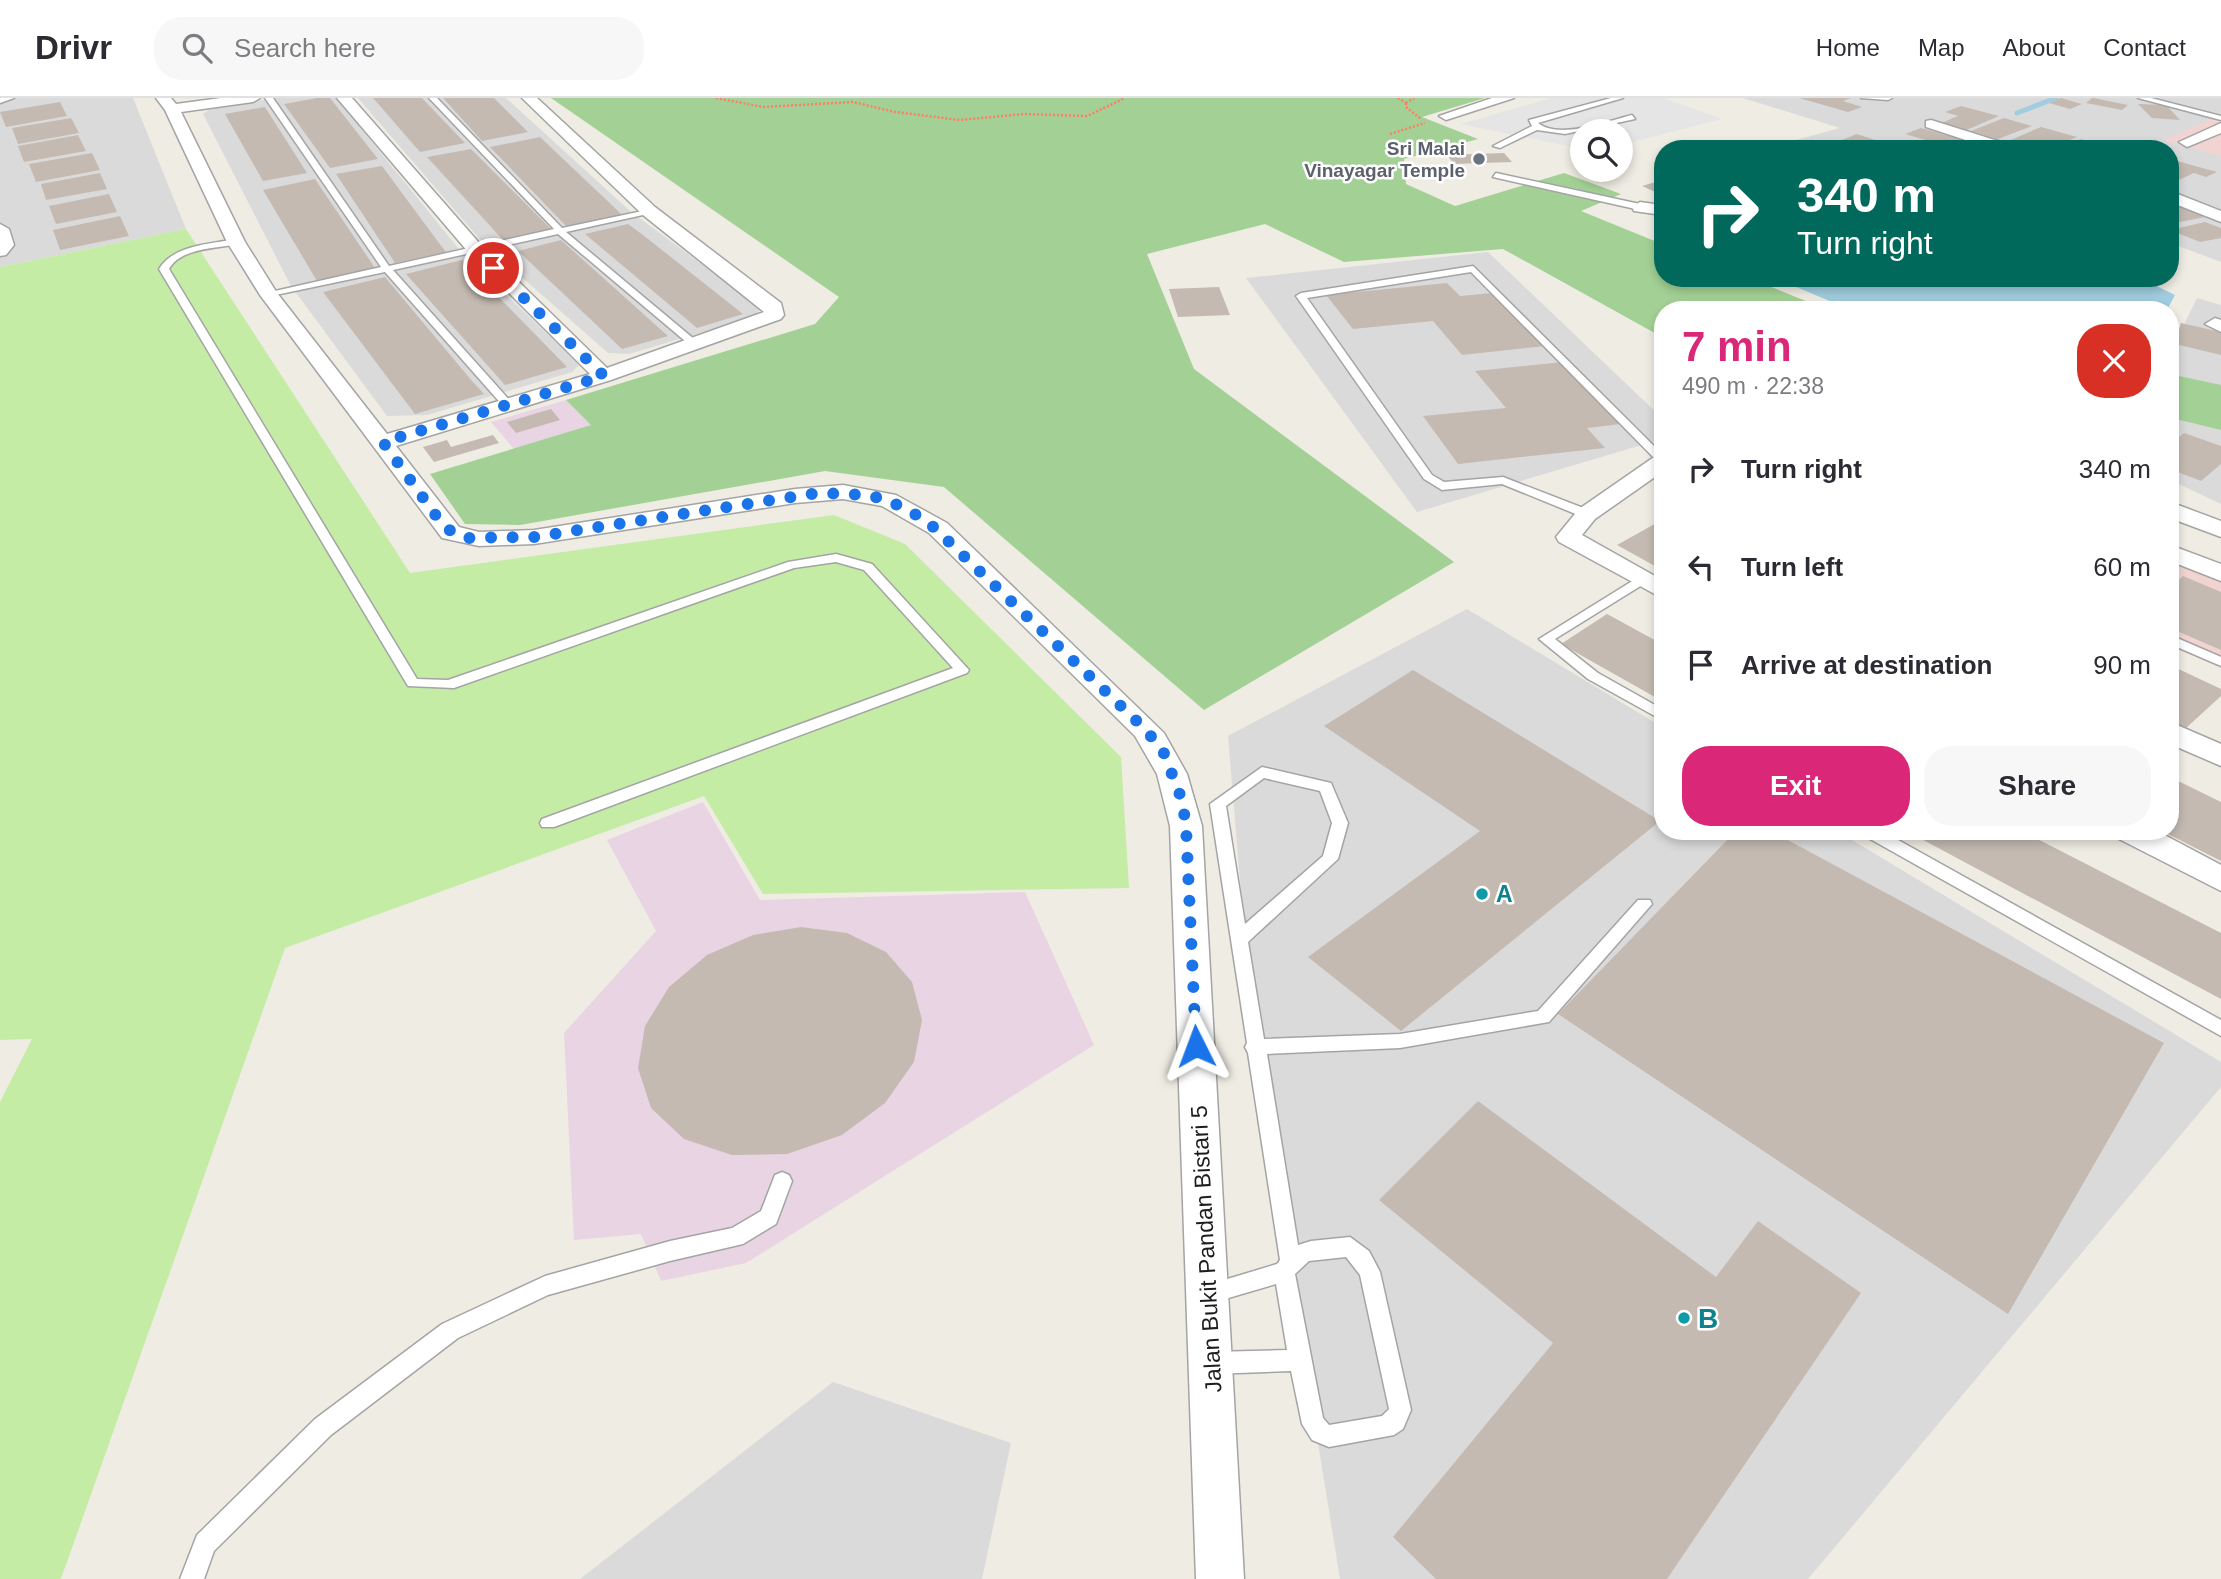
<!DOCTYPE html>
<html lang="en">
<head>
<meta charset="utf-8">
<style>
	:root { --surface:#fff; --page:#f7f7f7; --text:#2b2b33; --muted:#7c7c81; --line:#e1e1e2; --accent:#db2777 }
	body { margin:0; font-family:Helvetica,sans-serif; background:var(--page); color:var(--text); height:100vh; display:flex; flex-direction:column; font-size:26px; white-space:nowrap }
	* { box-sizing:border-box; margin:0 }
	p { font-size:23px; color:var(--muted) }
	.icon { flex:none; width:38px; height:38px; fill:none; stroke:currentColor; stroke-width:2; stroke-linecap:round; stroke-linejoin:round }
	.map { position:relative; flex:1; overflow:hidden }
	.side { position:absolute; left:1654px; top:203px; width:525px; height:539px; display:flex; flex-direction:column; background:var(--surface); border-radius:28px; box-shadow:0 4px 10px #0003 }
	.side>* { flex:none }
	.hud { position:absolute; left:1654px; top:42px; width:525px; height:147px; border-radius:28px; box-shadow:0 4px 10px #0003; background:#00695c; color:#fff; overflow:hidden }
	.buttons { position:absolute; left:1570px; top:21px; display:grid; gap:14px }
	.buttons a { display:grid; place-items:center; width:63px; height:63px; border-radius:50%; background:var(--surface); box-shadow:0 4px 10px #0003; font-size:35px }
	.pin { position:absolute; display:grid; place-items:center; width:60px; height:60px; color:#fff; margin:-30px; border:4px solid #fff; border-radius:50%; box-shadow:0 2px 7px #0007 }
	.me { position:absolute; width:77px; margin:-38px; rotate:357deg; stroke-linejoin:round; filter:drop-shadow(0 0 5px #0008) }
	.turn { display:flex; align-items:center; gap:24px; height:147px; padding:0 28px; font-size:32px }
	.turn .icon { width:91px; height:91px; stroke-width:2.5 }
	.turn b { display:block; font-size:49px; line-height:60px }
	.round { display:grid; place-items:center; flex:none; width:74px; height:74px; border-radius:28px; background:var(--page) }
	.summary { display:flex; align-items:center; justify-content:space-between; height:119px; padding:0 28px }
	h1 { font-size:42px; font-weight:600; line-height:52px; color:var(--accent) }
	.action { display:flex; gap:14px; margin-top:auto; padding:14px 28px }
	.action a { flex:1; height:80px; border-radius:28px; background:var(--accent); color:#fff; font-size:28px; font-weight:600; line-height:80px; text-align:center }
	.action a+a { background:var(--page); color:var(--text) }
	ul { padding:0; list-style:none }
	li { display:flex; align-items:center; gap:21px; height:98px; padding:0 28px }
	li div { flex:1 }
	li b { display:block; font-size:26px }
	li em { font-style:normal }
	header { display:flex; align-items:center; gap:42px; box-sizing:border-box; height:98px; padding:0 35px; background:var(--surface); border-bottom:2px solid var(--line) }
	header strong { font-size:33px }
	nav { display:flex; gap:38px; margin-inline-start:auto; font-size:24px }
	.search { width:490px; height:63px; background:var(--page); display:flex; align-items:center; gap:18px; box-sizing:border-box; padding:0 24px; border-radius:28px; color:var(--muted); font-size:26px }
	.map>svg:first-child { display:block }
</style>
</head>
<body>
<header>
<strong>Drivr</strong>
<div class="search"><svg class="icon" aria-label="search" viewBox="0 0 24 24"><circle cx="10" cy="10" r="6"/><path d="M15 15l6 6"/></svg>Search here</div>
<nav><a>Home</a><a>Map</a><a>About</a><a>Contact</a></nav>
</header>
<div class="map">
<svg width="2221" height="1481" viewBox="0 0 2221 1481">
	<rect width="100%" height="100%" fill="#efece3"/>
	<!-- residential -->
	<path fill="#dbdada" d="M 0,0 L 133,0 L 186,131 L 0,169 Z
		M 275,0 L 336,0 L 459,151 L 579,267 L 572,274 L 427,317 L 387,318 L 291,188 L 203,16 L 210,11 Z
		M 358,0 L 506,0 L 630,113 L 761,210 L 754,219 L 629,256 L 608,255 L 484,146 Z
		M 1743,0 L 2221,0 L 2221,164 L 2170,145 L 2170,51 L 1763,51 L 1840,30 Z
		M 1488,154 L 1662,320 L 1662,341 L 1417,414 L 1246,180 Z
		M 2197,200 L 2221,207 L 2221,406 L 2170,382 L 2170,255 Z
		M 1467,511 L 1662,629 L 1662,733 L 1837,733 L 2221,964 L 2221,989 L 1808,1481 L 1340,1481 L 1254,949 L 1228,638 Z
		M 833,1284 L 1011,1345 L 982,1481 L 580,1481 Z"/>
	<!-- commercial -->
	<path fill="#f1d4d1" d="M 2221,17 L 2221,58 L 2163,42 Z
		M 2170,459 L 2221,480 L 2221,567 L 2170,544 Z"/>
	<!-- industrial -->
	<path fill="#e9d4e4" d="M 566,302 L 592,327 L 514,351 L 491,324 Z
		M 703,704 L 760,802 L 1025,794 L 1094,947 L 746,1165 L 661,1183 L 641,1136 L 574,1142 L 564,935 L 656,833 L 607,742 Z"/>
	<!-- grass -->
	<path fill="#c4eca5" d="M 186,131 L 410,475 L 834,417 L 905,446 L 1121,659 L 1129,790 L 763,796 L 704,698 L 285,850 L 62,1478 L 60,1481 L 0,1481 L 0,1004 L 32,941 L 0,942 L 0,169 Z"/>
	<!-- forest -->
	<path fill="#a3d195" d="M 551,0 L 1485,0 L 1422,19 L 1478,41 L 1404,61 L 1406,86 L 1455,108 L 1564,75 L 1621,96 L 1581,113 L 1662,146 L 1662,180 L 1749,180 L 1828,212 L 1662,212 L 1662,239 L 1503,151 L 1344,164 L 1265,126 L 1147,156 L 1194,271 L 1454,464 L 1204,612 L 944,389 L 825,373 L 520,427 L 465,426 L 430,376 L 591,327 L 566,302 L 815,226 L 839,199 Z
		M 2170,276 L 2221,287 L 2221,332 L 2180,322 L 2170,327 Z"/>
	<!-- parking -->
	<path fill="#e5e5e5" d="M 1551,0 L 1664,0 L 1722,21 L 1621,47 L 1620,33 L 1582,33 L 1582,51 L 1461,26 Z"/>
	<!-- water -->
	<path fill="#a0cddf" d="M 1775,180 L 2140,180 L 2175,197 L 2167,212 L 1851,212 Z"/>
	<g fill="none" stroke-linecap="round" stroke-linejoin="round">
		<!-- stream -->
		<path stroke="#a0cddf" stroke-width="5" d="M 2017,15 L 2056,0"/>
	</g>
	<!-- building -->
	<path fill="#c4bab2" d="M 317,0 L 330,0 L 378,61 L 330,70 L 284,6 Z
		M 373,0 L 422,0 L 465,45 L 420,54 Z
		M 443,0 L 494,0 L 528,34 L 482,43 Z
		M 1799,0 L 1851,0 L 1843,3 L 1862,9 L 1848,14 Z
		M 2061,0 L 2082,6 L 2070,11 L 2049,5 Z
		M 2092,0 L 2094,0 L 2128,7 L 2122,12 L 2086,5 Z
		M 60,4 L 67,18 L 6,29 L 0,14 Z
		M 2138,6 L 2166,7 L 2180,22 L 2152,20 Z
		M 1961,8 L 1999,18 L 1964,33 L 1939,26 L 1958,18 L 1945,14 Z
		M 265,9 L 307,75 L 263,83 L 225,16 Z
		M 71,20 L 79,35 L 18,46 L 12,30 Z
		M 2004,20 L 2032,28 L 1998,41 L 1971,33 Z
		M 2041,29 L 2077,39 L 2050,50 L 2031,51 L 2006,44 Z
		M 1921,30 L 1981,47 L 1956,51 L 1905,36 Z
		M 1857,36 L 1878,43 L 1858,50 L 1837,44 Z
		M 78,37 L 86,53 L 24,64 L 18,48 Z
		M 540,39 L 616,111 L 622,117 L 567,129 L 490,49 Z
		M 2081,41 L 2113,50 L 2113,51 L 2058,51 Z
		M 471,51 L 551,131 L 503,142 L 427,59 Z
		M 92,55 L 100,72 L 36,84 L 29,66 Z
		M 1504,55 L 1512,64 L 1454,66 L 1447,57 Z
		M 2177,63 L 2217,74 L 2206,79 L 2194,75 L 2170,86 L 2170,66 Z
		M 382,68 L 436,141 L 446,154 L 395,165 L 336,76 Z
		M 100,75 L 107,91 L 46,102 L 41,86 Z
		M 315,81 L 371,164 L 375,170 L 317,183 L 263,92 Z
		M 1662,82 L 1662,97 L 1642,88 Z
		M 109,96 L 117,114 L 56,126 L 49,108 Z
		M 2170,105 L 2205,119 L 2170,126 Z
		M 120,118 L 129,138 L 60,152 L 53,132 Z
		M 2205,124 L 2221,130 L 2221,140 L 2200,144 L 2170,132 Z
		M 628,126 L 643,137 L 743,216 L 697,230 L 585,136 Z
		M 561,142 L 659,230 L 668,238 L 622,251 L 518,153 Z
		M 462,162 L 529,230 L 567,269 L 505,287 L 406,176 Z
		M 385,179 L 472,283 L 484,296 L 415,316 L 323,194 Z
		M 1447,185 L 1460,198 L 1493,195 L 1545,248 L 1462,257 L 1433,223 L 1353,231 L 1326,197 Z
		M 1219,189 L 1230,217 L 1178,219 L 1169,191 Z
		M 2181,225 L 2221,234 L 2221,257 L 2175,246 Z
		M 1563,264 L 1621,326 L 1587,330 L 1605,350 L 1458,366 L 1423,318 L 1506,310 L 1475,273 Z
		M 551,311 L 560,322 L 516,335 L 507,324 Z
		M 2184,335 L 2221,348 L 2221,366 L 2201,383 L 2170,371 L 2170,347 Z
		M 493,337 L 499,345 L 434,364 L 423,349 L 447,342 L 451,349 Z
		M 1660,423 L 1662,472 L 1617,447 Z
		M 2183,478 L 2221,494 L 2221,552 L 2170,530 L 2170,491 Z
		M 1607,516 L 1662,546 L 1662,603 L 1561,546 Z
		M 2170,567 L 2221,591 L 2221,598 L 2185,631 L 2170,623 Z
		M 1413,572 L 1660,723 L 1401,933 L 1308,859 L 1480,733 L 1324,628 Z
		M 2172,680 L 2221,704 L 2221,763 L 2162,733 L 2170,733 Z
		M 1736,733 L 1771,733 L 2164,945 L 2008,1216 L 1558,916 Z
		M 1915,733 L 2022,733 L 2221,835 L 2221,901 L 1912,736 Z
		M 801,829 L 847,835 L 886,854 L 912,884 L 922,922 L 914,964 L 885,1005 L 842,1037 L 787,1056 L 732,1057 L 684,1041 L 651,1010 L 638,970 L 645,928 L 669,889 L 707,857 L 753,837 Z
		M 1478,1003 L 1716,1179 L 1758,1123 L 1861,1195 L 1667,1481 L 1436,1481 L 1393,1439 L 1553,1245 L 1379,1102 Z"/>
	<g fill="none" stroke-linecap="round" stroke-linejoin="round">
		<!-- lane casing -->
		<g stroke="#a4a4a4" stroke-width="3">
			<path id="lane" d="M 265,0 L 273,0 L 389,168 L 554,131 L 429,0 L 437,0 L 562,130 L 652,111 L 652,115 L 566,134 L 700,246 L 691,248 L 558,136 L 393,172 L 512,305 L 512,309 L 504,309 L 385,174 L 266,199 L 266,195 L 381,169 Z
				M 1611,0 L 1623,0 L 1538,25 C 1559,42 1608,23 1632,17 L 1635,21 L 1565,36 L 1537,32 L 1500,50 L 1493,48 L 1532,28 L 1529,22 Z
				M 1861,0 L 1892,0 L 1888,2 Z
				M 2138,0 L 2151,0 L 2221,18 L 2221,22 Z
				M 1496,75 L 1640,106 L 1644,109 L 1640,112 L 1493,79 Z
				M 236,141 L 239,142 L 239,146 C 218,150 180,150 169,171 L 417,581 L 448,582 L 788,464 L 836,456 L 872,466 L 969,572 L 967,575 L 554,729 L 542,729 L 540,725 L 542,721 L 953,570 L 864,472 L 836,464 L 794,470 L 454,590 L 408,588 L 159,171 C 173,147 211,146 236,141 Z
				M 1473,168 L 1662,356 L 1662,365 L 1658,364 L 1471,174 L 1307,200 L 1432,377 L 1444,384 L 1503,379 L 1591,413 L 1591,419 L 1583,419 L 1502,386 L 1442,392 L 1424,381 L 1296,198 L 1301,195 Z
				M 1642,477 L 1647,478 L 1647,484 L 1555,541 L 1598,575 L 1662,611 L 1662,622 L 1588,581 L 1539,541 Z
				M 2170,537 L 2221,559 L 2221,568 L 2170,546 Z
				M 1262,669 L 1331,685 L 1348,725 L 1338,761 L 1248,844 L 1264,941 L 1400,936 L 1538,913 L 1638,802 L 1650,802 L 1652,806 L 1549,924 L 1400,950 L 1267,956 L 1298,1147 L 1311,1143 L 1350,1139 L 1369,1153 L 1380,1174 L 1411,1312 L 1403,1331 L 1394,1337 L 1329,1349 L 1312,1342 L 1302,1326 L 1291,1273 L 1212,1276 L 1204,1273 L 1201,1265 L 1204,1257 L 1212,1254 L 1287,1252 L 1276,1186 L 1208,1206 L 1201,1203 L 1197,1196 L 1201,1189 L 1277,1166 L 1280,1162 L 1248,955 L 1245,949 L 1247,945 L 1210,706 ZM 1264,680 L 1320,693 L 1332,725 L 1323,758 L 1245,826 L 1226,708 ZM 1346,1159 L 1360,1177 L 1389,1311 L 1382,1318 L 1329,1327 L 1323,1320 L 1295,1176 L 1309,1163 Z
				M 1861,733 L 1882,733 L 2221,922 L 2221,938 L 1863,737 Z
				M 782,1074 L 789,1077 L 792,1083 L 776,1126 L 743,1146 L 670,1163 L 548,1197 L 458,1240 L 331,1337 L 214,1453 L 204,1481 L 180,1481 L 197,1437 L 315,1321 L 442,1226 L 545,1178 L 670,1143 L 732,1130 L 761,1113 L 775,1077 Z"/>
		</g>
		<!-- street casing -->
		<g stroke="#a4a4a4" stroke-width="3">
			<path id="street" d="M 0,0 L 14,0 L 0,5 Z
				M 156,0 L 171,0 L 176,6 L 221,0 L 260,0 L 253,4 L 181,14 L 245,144 L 277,195 L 387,336 L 590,276 L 469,155 L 337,0 L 352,0 L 481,147 L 607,270 L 764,214 L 643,117 L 522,0 L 537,0 L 655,109 L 781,205 L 784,217 L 781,221 L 611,282 L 396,348 L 459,429 L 479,434 L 534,432 L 795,391 L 843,387 L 896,397 L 947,425 L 1164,635 L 1187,676 L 1202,728 L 1244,1481 L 1196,1481 L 1170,728 L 1157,676 L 1135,638 L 929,435 L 882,408 L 843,401 L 795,405 L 534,446 L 479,448 L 442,440 L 260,197 L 227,144 L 165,12 Z
				M 1492,0 L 1514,0 L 1446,22 L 1439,18 Z
				M 1931,22 L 2014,48 L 2017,51 L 1993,51 L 1926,29 L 1926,23 Z
				M 2221,25 L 2221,35 L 2187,49 L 2179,44 Z
				M 2170,93 L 2221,113 L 2221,124 L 2170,104 Z
				M 1640,104 L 1662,107 L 1662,117 L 1634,113 L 1632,109 Z
				M 0,126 L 9,131 L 14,147 L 6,157 L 0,158 Z
				M 2215,220 L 2221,222 L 2221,234 L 2205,226 Z
				M 1662,357 L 1662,374 L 1595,421 L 1582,437 L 1662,482 L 1662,500 L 1559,444 L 1556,439 L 1579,411 L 1654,359 Z
				M 2170,404 L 2221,423 L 2221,439 L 2170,420 Z
				M 2170,447 L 2221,466 L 2221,483 L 2170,463 Z
				M 2170,624 L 2221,646 L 2221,668 L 2170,646 Z
				M 2114,733 L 2157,733 L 2221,767 L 2221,793 L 2119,741 Z"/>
		</g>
		<!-- path -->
		<path stroke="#ff7d64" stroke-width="2.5" stroke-dasharray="2 2" stroke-linecap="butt" d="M 716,0 L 763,9 L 853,4 L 895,14 L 960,22 L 1024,16 L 1087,18 L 1125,0
			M 1398,0 L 1406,5
			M 1406,5 L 1406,9 L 1421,21
			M 1406,5 L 1414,0
			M 1390,36 L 1425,25"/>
		<!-- lane -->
		<use href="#lane" fill="#fff" fill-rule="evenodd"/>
		<!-- street -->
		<use href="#street" fill="#fff" fill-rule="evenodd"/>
	</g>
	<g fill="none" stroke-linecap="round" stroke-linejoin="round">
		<!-- route -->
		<path stroke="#1a73e8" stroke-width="12" stroke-dasharray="0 21.6" d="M 493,170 L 604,278 L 383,344 L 444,429 L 464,440 L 534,439 L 818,395 L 867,397 L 888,402 L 926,422 L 1145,631 L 1163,653 L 1182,702 L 1186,728 L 1196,948"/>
	</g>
	<!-- markers -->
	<circle fill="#6b7280" stroke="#fff" stroke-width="2.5" cx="1479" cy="61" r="7"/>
	<g fill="#0f9aa8" stroke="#fff" stroke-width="2.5">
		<circle cx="1482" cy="796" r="7"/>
		<circle cx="1684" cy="1220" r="7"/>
	</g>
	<g text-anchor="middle" stroke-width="5" stroke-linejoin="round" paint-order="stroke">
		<!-- far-worship labels -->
		<g font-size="19" font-weight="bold" fill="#5b616d" stroke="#fff" text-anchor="end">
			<text x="1465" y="57">Sri Malai<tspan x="1465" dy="22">Vinayagar Temple</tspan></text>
		</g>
		<!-- culture labels -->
		<g font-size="23" font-weight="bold" fill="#0d838f" stroke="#fff" text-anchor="start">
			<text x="1496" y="804">A</text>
		</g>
		<!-- street labels -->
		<g font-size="23" fill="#1d1d1d" stroke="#fff">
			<text transform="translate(1206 1151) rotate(-93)" y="8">Jalan Bukit Pandan Bistari 5</text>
		</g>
		<!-- near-culture labels -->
		<g font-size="28" font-weight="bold" fill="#0d838f" stroke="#fff" text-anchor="start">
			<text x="1698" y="1230">B</text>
		</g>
	</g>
</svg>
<div class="buttons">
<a><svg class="icon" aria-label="search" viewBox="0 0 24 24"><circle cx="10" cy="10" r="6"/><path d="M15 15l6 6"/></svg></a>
</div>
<div class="pin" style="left:493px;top:170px;background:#d93025"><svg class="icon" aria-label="arrive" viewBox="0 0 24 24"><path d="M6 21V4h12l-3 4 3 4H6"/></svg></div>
<svg class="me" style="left:1196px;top:948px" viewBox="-20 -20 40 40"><path d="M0-17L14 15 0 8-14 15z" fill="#1a73e8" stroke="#fff" stroke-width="4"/></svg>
<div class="hud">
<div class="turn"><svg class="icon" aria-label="right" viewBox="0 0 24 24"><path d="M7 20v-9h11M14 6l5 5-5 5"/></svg><div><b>340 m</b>Turn right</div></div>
</div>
<section class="side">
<div class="summary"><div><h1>7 min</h1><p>490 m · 22:38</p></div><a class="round" style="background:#d93025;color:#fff"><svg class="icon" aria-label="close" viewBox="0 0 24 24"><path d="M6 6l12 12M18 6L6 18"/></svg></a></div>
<ul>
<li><svg class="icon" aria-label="right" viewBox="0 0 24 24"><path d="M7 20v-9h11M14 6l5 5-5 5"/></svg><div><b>Turn right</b></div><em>340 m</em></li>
<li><svg class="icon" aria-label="left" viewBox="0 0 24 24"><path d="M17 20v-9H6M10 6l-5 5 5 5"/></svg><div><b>Turn left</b></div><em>60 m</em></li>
<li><svg class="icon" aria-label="arrive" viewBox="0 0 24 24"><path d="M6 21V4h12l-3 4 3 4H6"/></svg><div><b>Arrive at destination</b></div><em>90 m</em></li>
</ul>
<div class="action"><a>Exit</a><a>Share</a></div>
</section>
</div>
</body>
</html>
